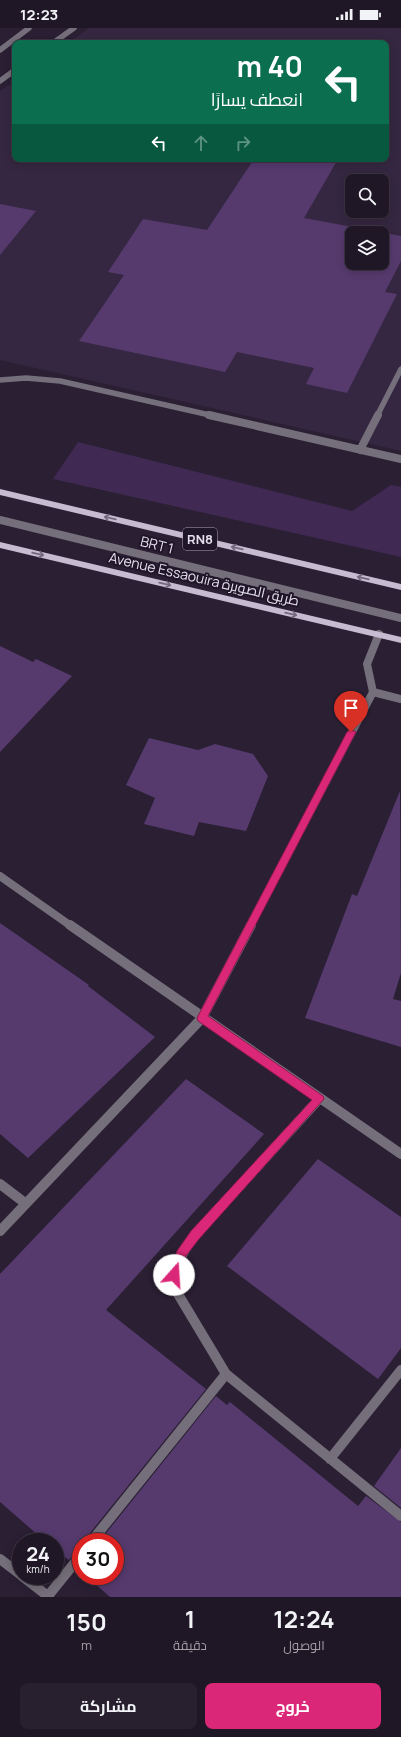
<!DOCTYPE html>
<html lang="ar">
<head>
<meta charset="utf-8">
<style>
	:root { --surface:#201726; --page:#28202e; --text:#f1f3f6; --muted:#a29fa7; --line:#3d3643; --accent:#db2777 }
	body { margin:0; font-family:Manrope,Cairo,sans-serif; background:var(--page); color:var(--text); direction:rtl; height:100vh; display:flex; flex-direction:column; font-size:15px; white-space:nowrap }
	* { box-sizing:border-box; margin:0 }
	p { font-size:13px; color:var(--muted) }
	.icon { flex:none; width:22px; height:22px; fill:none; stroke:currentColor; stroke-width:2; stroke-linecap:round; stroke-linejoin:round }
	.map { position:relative; height:1569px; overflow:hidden; direction:ltr }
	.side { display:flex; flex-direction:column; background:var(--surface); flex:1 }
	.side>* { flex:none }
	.top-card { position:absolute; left:12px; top:12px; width:377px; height:122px; border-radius:8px; box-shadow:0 2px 10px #0003,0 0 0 1px var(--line); direction:rtl; background:#0b6e4f; color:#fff; overflow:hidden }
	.tools { position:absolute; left:345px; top:146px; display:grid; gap:8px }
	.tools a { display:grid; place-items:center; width:44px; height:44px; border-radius:8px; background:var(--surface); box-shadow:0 2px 10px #0003,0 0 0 1px var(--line); font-size:20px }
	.speed { position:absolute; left:12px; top:1505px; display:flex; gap:8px; font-size:20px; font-weight:700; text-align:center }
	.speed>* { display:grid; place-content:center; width:52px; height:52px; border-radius:50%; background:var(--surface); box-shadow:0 2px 10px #0003,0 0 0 1px var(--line); line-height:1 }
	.speed small { font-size:10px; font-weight:400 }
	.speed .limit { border:6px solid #d22; background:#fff; color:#111 }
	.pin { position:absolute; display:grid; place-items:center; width:34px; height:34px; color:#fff; margin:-41px -17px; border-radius:50% 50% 50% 0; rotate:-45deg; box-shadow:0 0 4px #0007 }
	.pin .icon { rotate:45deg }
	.me { position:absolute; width:44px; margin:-22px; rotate:19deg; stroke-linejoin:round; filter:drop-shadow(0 0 3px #0008) }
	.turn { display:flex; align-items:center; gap:14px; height:84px; padding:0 20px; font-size:18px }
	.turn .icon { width:52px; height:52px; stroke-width:2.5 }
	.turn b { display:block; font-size:28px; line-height:34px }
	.lanes { display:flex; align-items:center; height:38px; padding:0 20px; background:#0003; justify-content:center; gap:20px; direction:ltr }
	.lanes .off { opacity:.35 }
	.eta { display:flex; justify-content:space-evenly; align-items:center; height:68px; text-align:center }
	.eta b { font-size:24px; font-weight:700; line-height:28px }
	.primary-button { display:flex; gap:8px; margin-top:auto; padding:8px 20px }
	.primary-button a { flex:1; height:46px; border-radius:8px; background:var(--accent); color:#fff; font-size:16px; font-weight:700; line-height:46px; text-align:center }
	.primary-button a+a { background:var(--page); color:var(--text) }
	.status { display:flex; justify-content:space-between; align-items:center; height:28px; padding:0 20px; background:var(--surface); direction:ltr }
	.status svg { height:11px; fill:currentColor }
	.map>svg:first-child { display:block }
</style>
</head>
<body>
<div class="status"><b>12:23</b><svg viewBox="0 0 49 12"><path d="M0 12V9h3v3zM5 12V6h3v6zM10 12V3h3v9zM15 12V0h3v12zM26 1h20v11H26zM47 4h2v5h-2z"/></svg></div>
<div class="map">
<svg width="401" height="1569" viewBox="0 0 401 1569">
	<rect width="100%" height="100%" fill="#2a1f33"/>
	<!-- built -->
	<path fill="#352741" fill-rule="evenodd" d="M 89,0 L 401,0 L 401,423 L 0,332 L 0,63 L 15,53 L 15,131 L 386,131 L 386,15 L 68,15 ZM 352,153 L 382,153 L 382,183 L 352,183 ZM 352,205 L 382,205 L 382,235 L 352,235 Z"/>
	<!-- green -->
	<path fill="#402a53" d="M 78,414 L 352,483 L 391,457 L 401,459 L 401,529 L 53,451 Z"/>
	<!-- building -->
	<path fill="#563a6e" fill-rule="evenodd" d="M 254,131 L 338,131 L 304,190 L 401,208 L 401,233 L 385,264 L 397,266 L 347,365 L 306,356 L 314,340 L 237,324 L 225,344 L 79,313 L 124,247 L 108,244 L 143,191 L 207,202 ZM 352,205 L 382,205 L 382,235 L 352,235 Z
		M 0,176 L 36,183 L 0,227 Z
		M 0,618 L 33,634 L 36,631 L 72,648 L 0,724 Z
		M 149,710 L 198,722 L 215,716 L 253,726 L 268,748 L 246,803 L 199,794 L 194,808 L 144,796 L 155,770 L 126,757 Z
		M 400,763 L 401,945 L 393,971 L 401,973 L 401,1019 L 305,990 L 352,866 L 357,868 Z
		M 0,895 L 89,957 L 88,958 L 155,1009 L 28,1130 L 0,1106 Z
		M 186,1051 L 264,1106 L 106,1282 L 206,1361 L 86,1510 L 85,1514 L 81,1514 L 81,1521 L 76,1523 L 69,1532 L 55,1522 L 55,1514 L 46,1514 L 0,1474 L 0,1246 Z
		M 318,1131 L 401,1189 L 401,1320 L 378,1351 L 227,1238 Z
		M 216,1368 L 227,1377 L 230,1374 L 358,1478 L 366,1468 L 401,1494 L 401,1569 L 110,1569 L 86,1548 L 115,1548 L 115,1514 L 99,1514 Z
		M 401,1420 L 401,1480 L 374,1458 Z"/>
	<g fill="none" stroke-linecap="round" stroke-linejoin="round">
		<!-- service -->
		<path stroke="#746f7a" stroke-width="8" d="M 0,492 L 401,590"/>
		<!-- minor-far2 -->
		<path stroke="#746f7a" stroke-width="5.5" d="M 0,22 L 29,0
			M 0,352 L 26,350 L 60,353 L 214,388
			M 377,388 L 401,341"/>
		<!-- minor-far1 -->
		<path stroke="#746f7a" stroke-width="8" d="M 209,387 L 401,431
			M 360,422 L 378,387
			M 379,606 L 367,636 L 373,664 L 401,671
			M 0,848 L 71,898
			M 250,898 L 373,664"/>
		<!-- minor -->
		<path stroke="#746f7a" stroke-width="10" d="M 70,897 L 401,1126
			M 319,1071 L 195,1207 C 182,1224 174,1239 175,1261 L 226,1346 L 401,1488
			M 0,1156 L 25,1175
			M 0,1203 L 202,990 L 251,897
			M 330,1431 L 401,1342
			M 91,1514 L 226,1346
			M 0,1531 L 21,1547
			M 22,1548 L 49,1569
			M 48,1568 L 81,1527"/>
		<!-- tertiary -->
		<path stroke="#746f7a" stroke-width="5.5" d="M 53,15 L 74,0
			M 0,53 L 15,42"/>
		<!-- primary -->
		<path fill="#c6bbd1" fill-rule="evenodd" d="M 0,461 L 401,556 L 401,562 L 0,467 Z
			M 0,514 L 401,609 L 401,615 L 0,520 Z"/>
	</g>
	<!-- one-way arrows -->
	<defs><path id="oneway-shaft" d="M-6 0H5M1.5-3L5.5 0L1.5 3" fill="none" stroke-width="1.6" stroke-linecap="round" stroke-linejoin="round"/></defs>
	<g stroke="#73687d">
		<use href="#oneway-shaft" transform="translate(110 490) rotate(-167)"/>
		<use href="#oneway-shaft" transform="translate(237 520) rotate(-167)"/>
		<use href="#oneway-shaft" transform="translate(38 526) rotate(13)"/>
		<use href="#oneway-shaft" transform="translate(363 550) rotate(-167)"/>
		<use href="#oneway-shaft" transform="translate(165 556) rotate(13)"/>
		<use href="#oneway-shaft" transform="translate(291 586) rotate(13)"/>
	</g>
	<!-- route -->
	<path fill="#db2777" stroke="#8e194d" d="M 351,701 L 356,704 L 208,988 L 323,1068 L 324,1071 L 199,1211 L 185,1229 L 178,1250 L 174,1252 L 170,1250 L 168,1247 L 177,1223 L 191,1203 L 312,1072 L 198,993 L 197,990 L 347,704 Z"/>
	<g text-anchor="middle" stroke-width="4" stroke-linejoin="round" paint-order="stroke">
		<!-- shield labels -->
		<rect fill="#201629" stroke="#aaa3b2" stroke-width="1" x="183" y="500" width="34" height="22" rx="3"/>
		<g font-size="13" font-weight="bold" fill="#e5dfed">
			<text x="200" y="516">RN8</text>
		</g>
		<!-- street labels -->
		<g font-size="14" fill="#e5dfed" stroke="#201629">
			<text transform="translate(157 517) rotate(14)" y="5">BRT 1</text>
			<text transform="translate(204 551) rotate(13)" y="5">Avenue Essaouira طريق الصويرة</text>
		</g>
	</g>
</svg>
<div class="tools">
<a><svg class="icon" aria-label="search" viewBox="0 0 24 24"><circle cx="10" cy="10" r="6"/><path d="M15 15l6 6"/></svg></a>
<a><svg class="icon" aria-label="layers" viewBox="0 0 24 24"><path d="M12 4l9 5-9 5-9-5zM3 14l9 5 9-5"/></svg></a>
</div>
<div class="speed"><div>24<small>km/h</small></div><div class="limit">30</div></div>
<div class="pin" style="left:351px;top:704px;background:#d93025"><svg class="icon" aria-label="arrive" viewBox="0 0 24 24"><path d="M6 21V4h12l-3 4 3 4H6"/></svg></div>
<svg class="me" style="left:174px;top:1247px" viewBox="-20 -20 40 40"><circle r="19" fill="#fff"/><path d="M0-13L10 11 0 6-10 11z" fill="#db2777"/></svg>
<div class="top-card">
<div class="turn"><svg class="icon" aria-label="left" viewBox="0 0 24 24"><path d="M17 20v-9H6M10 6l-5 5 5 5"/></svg><div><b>40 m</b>انعطف يسارًا</div></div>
<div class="lanes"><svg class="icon" aria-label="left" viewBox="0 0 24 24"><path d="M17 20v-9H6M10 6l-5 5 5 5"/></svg><svg class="icon off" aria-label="ahead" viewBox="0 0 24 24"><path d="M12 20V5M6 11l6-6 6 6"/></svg><svg class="icon off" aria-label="right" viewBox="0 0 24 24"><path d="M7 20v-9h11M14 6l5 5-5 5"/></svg></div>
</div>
</div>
<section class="side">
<div class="eta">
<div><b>12:24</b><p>الوصول</p></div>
<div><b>1</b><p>دقيقة</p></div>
<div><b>150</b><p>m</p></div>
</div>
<div class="primary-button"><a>خروج</a><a>مشاركة</a></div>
</section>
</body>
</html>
